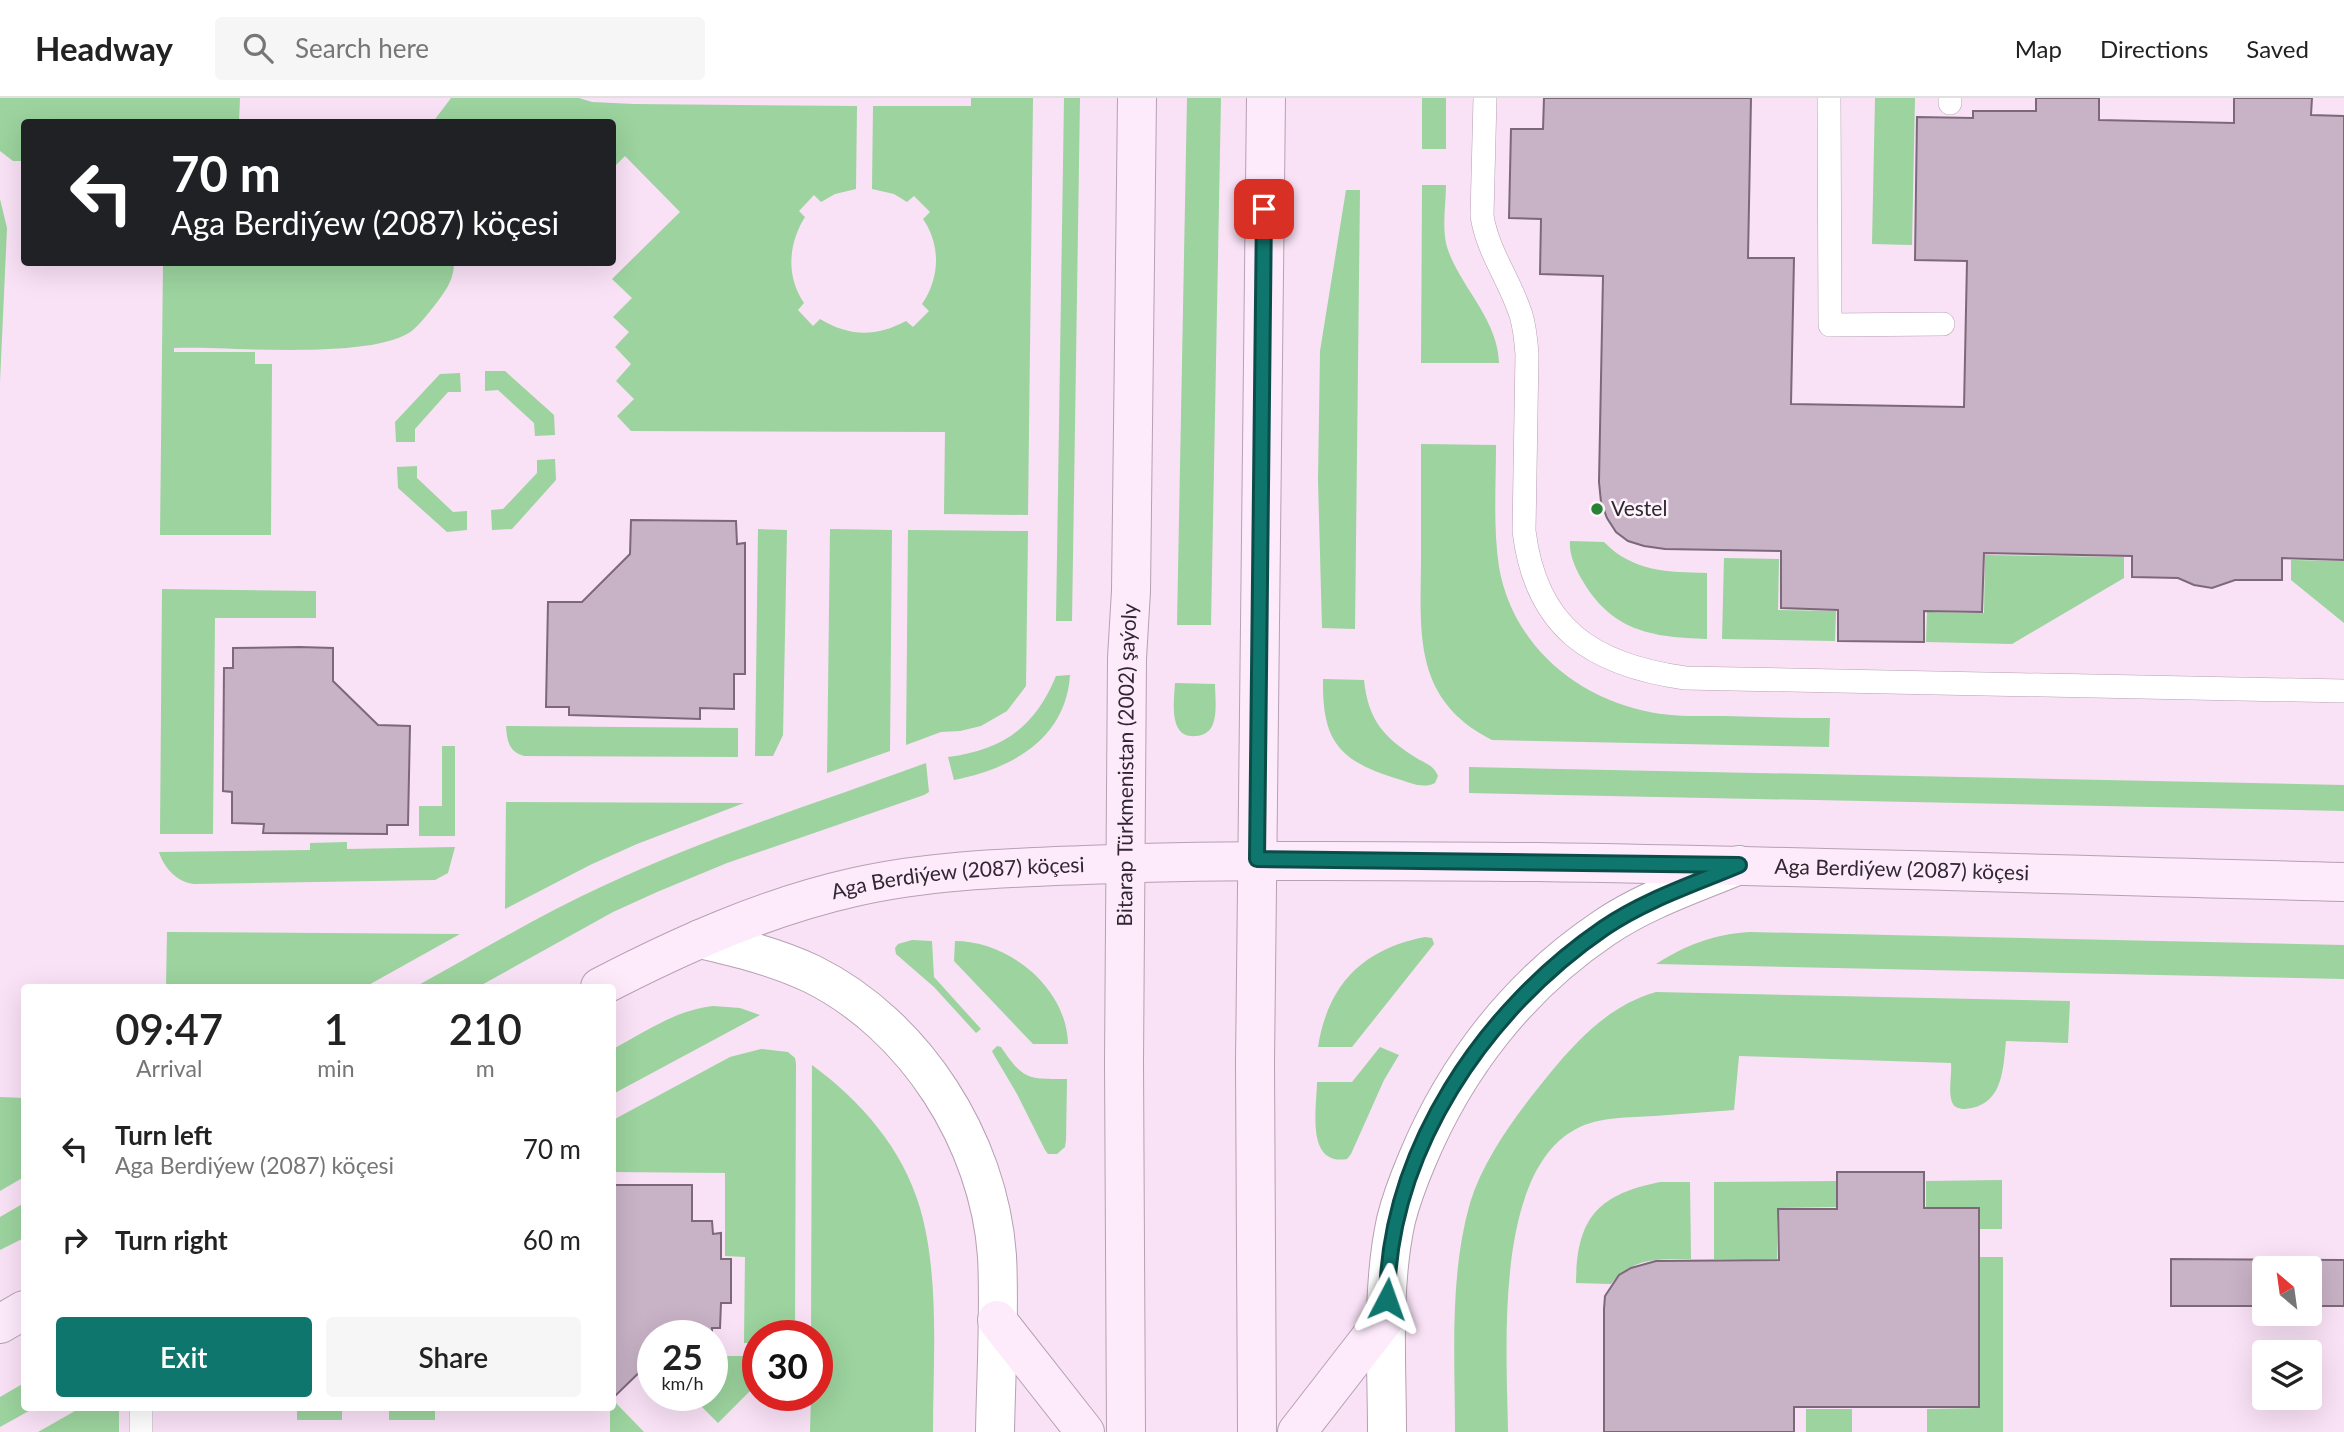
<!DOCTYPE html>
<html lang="en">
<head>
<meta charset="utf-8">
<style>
	:root { --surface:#fff; --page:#f6f6f6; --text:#222; --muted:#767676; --line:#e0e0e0; --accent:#0f766e }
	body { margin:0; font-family:Lato,sans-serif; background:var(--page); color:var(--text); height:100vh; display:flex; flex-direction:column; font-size:26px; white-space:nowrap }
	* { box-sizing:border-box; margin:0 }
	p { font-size:23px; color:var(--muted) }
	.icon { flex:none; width:38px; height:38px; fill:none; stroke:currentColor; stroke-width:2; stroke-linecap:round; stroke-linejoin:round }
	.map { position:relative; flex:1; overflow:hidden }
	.side { position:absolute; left:21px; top:886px; width:595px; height:427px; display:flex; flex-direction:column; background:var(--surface); border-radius:7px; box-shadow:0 7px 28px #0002 }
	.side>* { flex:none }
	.banner { position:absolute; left:21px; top:21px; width:595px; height:147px; border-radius:7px; box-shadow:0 7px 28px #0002; background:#202124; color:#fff; overflow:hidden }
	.needle { width:46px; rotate:331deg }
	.fabs { position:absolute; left:2252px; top:1158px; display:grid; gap:14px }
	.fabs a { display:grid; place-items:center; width:70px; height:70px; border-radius:7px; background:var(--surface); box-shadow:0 7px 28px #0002; font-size:35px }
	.speed { position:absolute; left:637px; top:1222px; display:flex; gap:14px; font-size:35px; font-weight:700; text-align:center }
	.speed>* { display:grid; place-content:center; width:91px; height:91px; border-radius:50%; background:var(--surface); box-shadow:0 7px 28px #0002; line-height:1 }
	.speed small { font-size:18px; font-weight:400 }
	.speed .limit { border:10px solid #d22; background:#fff; color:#111 }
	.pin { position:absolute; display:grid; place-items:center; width:60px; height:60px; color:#fff; margin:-30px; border-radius:14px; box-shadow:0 4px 10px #0006 }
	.me { position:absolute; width:77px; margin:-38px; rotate:4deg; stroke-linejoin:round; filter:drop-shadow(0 0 5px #0008) }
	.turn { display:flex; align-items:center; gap:24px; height:147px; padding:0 35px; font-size:32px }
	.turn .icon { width:91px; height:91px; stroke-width:2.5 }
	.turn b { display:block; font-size:49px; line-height:60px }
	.eta { display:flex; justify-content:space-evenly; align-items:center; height:119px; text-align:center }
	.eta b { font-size:42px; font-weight:600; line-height:49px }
	.primary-button { display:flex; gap:14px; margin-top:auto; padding:14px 35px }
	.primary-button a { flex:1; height:80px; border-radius:7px; background:var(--accent); color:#fff; font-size:28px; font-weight:600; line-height:80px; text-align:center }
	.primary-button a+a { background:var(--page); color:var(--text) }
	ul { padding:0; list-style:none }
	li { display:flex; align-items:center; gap:21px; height:91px; padding:0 35px }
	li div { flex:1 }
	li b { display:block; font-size:26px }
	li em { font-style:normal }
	header { display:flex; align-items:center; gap:42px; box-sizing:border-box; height:98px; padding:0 35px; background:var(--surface); border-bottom:2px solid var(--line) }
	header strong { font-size:33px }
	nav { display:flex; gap:38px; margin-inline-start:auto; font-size:24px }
	.search { width:490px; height:63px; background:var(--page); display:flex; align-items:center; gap:18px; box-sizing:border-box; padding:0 24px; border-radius:7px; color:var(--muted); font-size:26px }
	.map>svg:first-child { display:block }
</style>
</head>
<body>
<header>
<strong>Headway</strong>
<div class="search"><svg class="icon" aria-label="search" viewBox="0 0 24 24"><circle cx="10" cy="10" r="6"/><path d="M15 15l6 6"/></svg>Search here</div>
<nav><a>Map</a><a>Directions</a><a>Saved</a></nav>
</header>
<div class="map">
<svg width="2344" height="1334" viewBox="0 0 2344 1334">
	<rect width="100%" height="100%" fill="#f9e1f6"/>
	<!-- green -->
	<path fill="#9cd39e" d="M 0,0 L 240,0 L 239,24 L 24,24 L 24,63 L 13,63 L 0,53 Z
		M 451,0 L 579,0 L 592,4 L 634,6 L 857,8 L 856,91 L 835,96 L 821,104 L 814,97 L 799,113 L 805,119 C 788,146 786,179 804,205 L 798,212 L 813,228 L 820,221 C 850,239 876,239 906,223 L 913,229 L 929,213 L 922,206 C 940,180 941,147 923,121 L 930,114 L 914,98 L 907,104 L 894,96 L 872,91 L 873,8 L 971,8 L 971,0 L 1033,0 L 1028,417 L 944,416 L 945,334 L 631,333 L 617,318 L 634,301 L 616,283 L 631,266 L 615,249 L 629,234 L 613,219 L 632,200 L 612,181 L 680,114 L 625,58 L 613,70 L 612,24 L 433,24 Z
		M 1064,0 L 1080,0 L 1072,523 L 1056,523 Z
		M 1187,0 L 1221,0 L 1211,527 L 1177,527 Z
		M 1422,0 L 1446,0 L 1446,51 L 1422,51 Z
		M 1875,0 L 1915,0 L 1912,147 L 1872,146 Z
		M 1422,87 L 1446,87 C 1446,107 1441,133 1448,152 C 1462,191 1498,222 1499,265 L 1421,265 Z
		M 1346,92 L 1360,92 L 1355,531 L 1322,530 L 1318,382 L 1320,253 Z
		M 0,101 L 7,130 L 0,284 Z
		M 163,165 L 454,165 C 454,180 447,191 438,203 C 430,213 422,224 413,232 C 374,263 227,248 174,250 L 174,254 L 255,254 L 255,266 L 272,266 L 271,437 L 160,437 Z
		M 485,273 L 505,273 L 554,317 L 555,337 L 535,338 L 534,325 L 498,292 L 485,293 Z
		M 460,275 L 461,294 L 448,294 L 415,331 L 415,344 L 396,344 L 395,324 L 440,276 Z
		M 1421,346 L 1496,347 C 1496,387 1493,429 1499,469 C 1512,544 1572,597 1645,613 C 1670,619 1698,618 1724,618 C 1759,619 1795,620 1830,620 L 1829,649 L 1492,642 C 1415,603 1420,540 1421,465 C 1421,425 1421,386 1421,346 Z
		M 555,361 L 556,382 L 512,431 L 492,432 L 491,412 L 503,411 L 537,375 L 537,362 Z
		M 417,368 L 417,380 L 453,414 L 467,413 L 467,432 L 447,434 L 398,390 L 397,369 Z
		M 758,431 L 787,432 L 783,637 L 773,658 L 755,658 Z
		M 830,431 L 892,432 L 890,653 L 827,675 Z
		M 908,432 L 1028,433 L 1026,588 L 1007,613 L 981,628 L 960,633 L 941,634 L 906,647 Z
		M 1570,443 L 1604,444 C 1633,474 1668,474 1707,475 L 1707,541 C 1650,539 1611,533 1581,480 C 1575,469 1569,456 1570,443 Z
		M 1985,457 L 2124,459 L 2124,480 L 2012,546 L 1926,544 L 1927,514 L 1984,515 Z
		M 1724,460 L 1779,461 L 1778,512 L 1836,513 L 1835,543 L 1722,541 Z
		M 2291,462 L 2344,463 L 2344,525 L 2291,482 Z
		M 162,491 L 316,493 L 316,520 L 215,520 L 213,736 L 160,736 Z
		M 1070,577 C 1066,641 1011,671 954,682 L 948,659 C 1003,652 1035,629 1056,578 Z
		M 1323,581 L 1364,582 C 1368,622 1384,640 1418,661 C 1427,666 1434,668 1438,678 L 1435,685 C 1423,691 1411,685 1398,681 C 1339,663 1322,644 1323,581 Z
		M 1175,585 L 1215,586 C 1215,598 1218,619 1211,630 C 1208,635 1201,638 1196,638 C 1168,641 1174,603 1175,585 Z
		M 506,628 L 738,630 L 738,659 L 524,658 C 508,653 507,642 506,628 Z
		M 442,648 L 455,648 L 455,738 L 419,738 L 419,708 L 442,708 Z
		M 926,665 L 929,694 L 924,697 L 727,765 L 657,794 L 613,814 L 478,889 L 415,889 C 477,855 538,818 603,788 C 707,739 818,705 926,665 Z
		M 1469,669 L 2344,687 L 2344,713 L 1469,695 Z
		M 506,704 L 744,705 L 637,746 L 590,767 L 505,811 Z
		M 347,744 L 347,751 L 455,749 L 448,775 L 435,782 L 194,786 C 177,784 164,770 159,754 L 310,752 L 310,745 Z
		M 167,834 L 460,836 L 365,889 L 166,889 Z
		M 1750,834 L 2344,847 L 2344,881 L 1656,866 C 1686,847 1714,836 1750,834 Z
		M 1425,839 L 1432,840 L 1434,846 L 1352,949 L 1318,949 C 1328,886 1363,851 1425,839 Z
		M 912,842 L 932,843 L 934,879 L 981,931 L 976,935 L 934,889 L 896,856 L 895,850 L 898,846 Z
		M 955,843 C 1009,843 1067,890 1068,946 L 1033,946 L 954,863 Z
		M 1656,894 L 2070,903 L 2068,945 L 2006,943 C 2003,972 2003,1008 1965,1011 C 1960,1011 1954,1010 1952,1004 C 1948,994 1952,976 1951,965 L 1739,958 L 1734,1012 C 1707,1014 1681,1016 1654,1018 C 1628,1020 1600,1018 1576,1031 C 1493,1075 1507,1254 1508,1334 L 1455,1334 C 1455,1258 1449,1179 1470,1105 C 1485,1057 1520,1012 1551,974 C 1580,939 1611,907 1656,894 Z
		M 713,908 L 740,910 L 760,917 L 613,996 L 613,951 C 645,934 676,912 713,908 Z
		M 997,948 L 1001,949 C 1024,983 1028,981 1067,981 L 1066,1042 L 1065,1049 L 1057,1056 L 1048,1056 L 1045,1052 L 1017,996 L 994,957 L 992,953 Z
		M 1380,949 L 1399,957 L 1384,982 L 1351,1056 L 1347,1061 C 1305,1068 1317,1009 1317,984 L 1352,984 Z
		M 761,951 L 788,954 L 795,960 L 796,966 L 795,1237 L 758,1237 L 758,1245 L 744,1245 L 745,1159 L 725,1158 L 725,1075 L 613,1074 L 613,1022 L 730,959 Z
		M 812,967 C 861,1003 903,1051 920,1110 C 940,1179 933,1263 933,1334 L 810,1334 L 811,1297 L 817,1297 L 817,1237 L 811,1237 Z
		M 0,999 L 24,1000 L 24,1079 L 0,1093 Z
		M 2002,1082 L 2002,1131 L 1980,1131 L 1979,1109 L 1926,1109 L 1926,1083 Z
		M 1836,1083 L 1836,1109 L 1777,1110 L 1777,1161 L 1714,1161 L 1714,1084 Z
		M 1660,1084 L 1690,1084 L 1691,1161 C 1659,1161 1632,1159 1611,1186 L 1576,1185 C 1577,1121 1596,1097 1660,1084 Z
		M 24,1105 L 24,1140 L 0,1152 L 0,1119 Z
		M 1979,1159 L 2003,1159 L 2003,1334 L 1927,1334 L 1927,1311 L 1980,1310 Z
		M 712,1258 L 758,1258 L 758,1285 L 718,1325 L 690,1297 L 712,1297 Z
		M 24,1285 L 24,1309 L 36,1309 L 0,1329 L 0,1299 Z
		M 613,1302 L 644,1334 L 610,1334 L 610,1309 L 612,1309 Z
		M 82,1309 L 119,1309 L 119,1334 L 38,1334 Z
		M 297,1309 L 342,1309 L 342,1322 L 297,1322 Z
		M 389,1309 L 435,1309 L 435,1322 L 389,1322 Z
		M 1806,1311 L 1852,1311 L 1852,1334 L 1806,1334 Z"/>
	<!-- building -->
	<path fill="#c8b2c6" stroke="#7d687a" stroke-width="2" d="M 1544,0 L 1751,0 L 1748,160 L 1794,160 L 1791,306 L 1964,309 L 1967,163 L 1915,162 L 1917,19 L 1973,20 L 1973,13 L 2036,13 L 2036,0 L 2099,0 L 2099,22 L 2234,25 L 2234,0 L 2312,0 L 2311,17 L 2344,18 L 2344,462 L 2282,460 L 2282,482 L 2235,482 L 2212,490 L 2194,487 L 2178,480 L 2132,479 L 2132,458 L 1984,455 L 1982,514 L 1924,513 L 1924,544 L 1838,543 L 1838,512 L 1781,510 L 1781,453 L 1665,451 L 1644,448 L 1628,443 L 1616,434 L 1607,420 L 1601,404 L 1599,384 L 1603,178 L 1540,176 L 1541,121 L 1509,120 L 1511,31 L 1543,31 Z
		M 631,422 L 736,423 L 737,446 L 745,445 L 745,576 L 734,576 L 734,611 L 700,610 L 700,621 L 569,617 L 569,609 L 546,609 L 548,504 L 582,504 L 630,456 Z
		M 300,549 L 333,550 L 333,583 L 378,627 L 410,628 L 408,727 L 387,727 L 387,736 L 263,735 L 264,726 L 232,725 L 232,694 L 223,693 L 224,570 L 233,570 L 233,550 Z
		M 1837,1074 L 1924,1074 L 1924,1110 L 1979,1110 L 1979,1309 L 1794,1309 L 1794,1334 L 1604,1334 L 1604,1211 L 1605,1198 L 1619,1177 L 1631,1170 L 1656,1163 L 1779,1162 L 1778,1111 L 1837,1111 Z
		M 612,1087 L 692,1087 L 692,1123 L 712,1123 L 713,1136 L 721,1135 L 721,1161 L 731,1161 L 731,1205 L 721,1205 L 720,1230 L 712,1230 L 712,1237 L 653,1237 L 653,1261 L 612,1301 Z
		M 2171,1161 L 2344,1162 L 2344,1208 L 2310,1208 L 2310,1171 L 2264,1171 L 2264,1208 L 2171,1208 Z"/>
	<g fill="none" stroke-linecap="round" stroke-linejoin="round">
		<!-- lane casing -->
		<g stroke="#b6a0b3" stroke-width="24">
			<path id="lane" d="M 1485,0 L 1482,118 C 1488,155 1510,182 1521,217 C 1525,230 1526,243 1527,256 L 1524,433 C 1536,531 1593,567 1685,580 L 2344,593
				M 1829,0 L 1830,227 L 1943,226
				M 1950,0 L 1950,5
				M 141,1334 L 141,1309"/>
		</g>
		<!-- street casing -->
		<g stroke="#b6a0b3" stroke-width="40">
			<path id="street" d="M 700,841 C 739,850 776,859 812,876 C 915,927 989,1043 997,1158 C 1000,1216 996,1276 995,1334
				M 1387,1334 C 1387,1264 1381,1191 1396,1122 C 1401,1102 1409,1081 1417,1062 C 1456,968 1519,887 1604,830 C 1645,802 1694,786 1739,767"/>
		</g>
		<!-- secondary casing -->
		<g stroke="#b6a0b3" stroke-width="40">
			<g id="secondary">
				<path id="s1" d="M 600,889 C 681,847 766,809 855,789 C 930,772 1008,770 1085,767 C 1236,761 1386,763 1537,764 C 1806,768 2075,777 2344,784"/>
				<path d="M 997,1222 L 1085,1334"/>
				<path d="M 0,1226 L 24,1212"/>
				<path id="s2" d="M 1126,1334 L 1124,964 L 1127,560 L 1131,493 L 1137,0"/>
				<path d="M 1257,1334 L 1255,965 L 1266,0"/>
				<path d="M 1297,1334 L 1387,1218"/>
			</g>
		</g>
		<!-- lane -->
		<use href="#lane" stroke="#fff" stroke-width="23"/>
		<!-- street -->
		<use href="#street" stroke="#fff" stroke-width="38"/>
		<!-- secondary -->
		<use href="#secondary" stroke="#fdeafb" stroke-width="38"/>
	</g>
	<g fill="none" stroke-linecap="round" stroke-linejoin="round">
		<!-- route casing -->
		<g stroke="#0a4d48" stroke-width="18">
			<path id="route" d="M 1264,111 L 1257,761 L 1739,767 C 1694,786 1645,802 1604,830 C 1484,912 1389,1052 1387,1201"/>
		</g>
		<!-- route -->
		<use href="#route" stroke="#0f766e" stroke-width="12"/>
	</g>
	<!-- markers -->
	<circle fill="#288435" stroke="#fdf3fc" stroke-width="2.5" cx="1597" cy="411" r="7"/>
	<g text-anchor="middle" stroke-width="5" stroke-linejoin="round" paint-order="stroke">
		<!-- poi labels -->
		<g font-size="21" fill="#30272f" stroke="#fdf3fc" text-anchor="start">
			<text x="1611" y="418">Vestel</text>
		</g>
		<!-- street labels -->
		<g font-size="21" fill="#30272f" stroke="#fdf3fc">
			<text dy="7" stroke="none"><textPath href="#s2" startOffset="667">Bitarap Türkmenistan (2002) şaýoly</textPath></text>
			<text dy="7" stroke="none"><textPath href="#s1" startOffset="1323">Aga Berdiýew (2087) köçesi</textPath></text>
			<text dy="7" stroke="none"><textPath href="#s1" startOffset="378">Aga Berdiýew (2087) köçesi</textPath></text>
		</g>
	</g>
</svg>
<div class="fabs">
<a><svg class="needle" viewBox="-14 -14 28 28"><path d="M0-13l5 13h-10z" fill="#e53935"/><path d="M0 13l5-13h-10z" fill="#767676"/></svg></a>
<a><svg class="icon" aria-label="layers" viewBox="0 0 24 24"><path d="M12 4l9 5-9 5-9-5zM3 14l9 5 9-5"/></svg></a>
</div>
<div class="speed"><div>25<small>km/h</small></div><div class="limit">30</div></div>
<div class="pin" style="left:1264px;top:111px;background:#d93025"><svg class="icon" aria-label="arrive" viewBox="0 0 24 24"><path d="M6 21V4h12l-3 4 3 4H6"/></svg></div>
<svg class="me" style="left:1387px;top:1201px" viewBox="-20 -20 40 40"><path d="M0-17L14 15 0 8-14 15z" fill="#0f766e" stroke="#fff" stroke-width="4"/></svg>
<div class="banner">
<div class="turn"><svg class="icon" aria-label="left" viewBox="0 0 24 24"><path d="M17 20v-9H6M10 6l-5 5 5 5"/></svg><div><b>70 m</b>Aga Berdiýew (2087) köçesi</div></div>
</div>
<section class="side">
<div class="eta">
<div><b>09:47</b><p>Arrival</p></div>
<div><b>1</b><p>min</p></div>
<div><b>210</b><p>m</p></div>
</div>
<ul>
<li><svg class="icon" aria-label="left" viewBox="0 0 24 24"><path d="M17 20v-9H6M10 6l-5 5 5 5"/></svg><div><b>Turn left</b><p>Aga Berdiýew (2087) köçesi</p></div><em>70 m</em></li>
<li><svg class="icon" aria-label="right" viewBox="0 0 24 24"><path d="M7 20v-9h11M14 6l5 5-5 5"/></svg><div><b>Turn right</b></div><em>60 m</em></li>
</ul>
<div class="primary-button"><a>Exit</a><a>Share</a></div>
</section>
</div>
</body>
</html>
